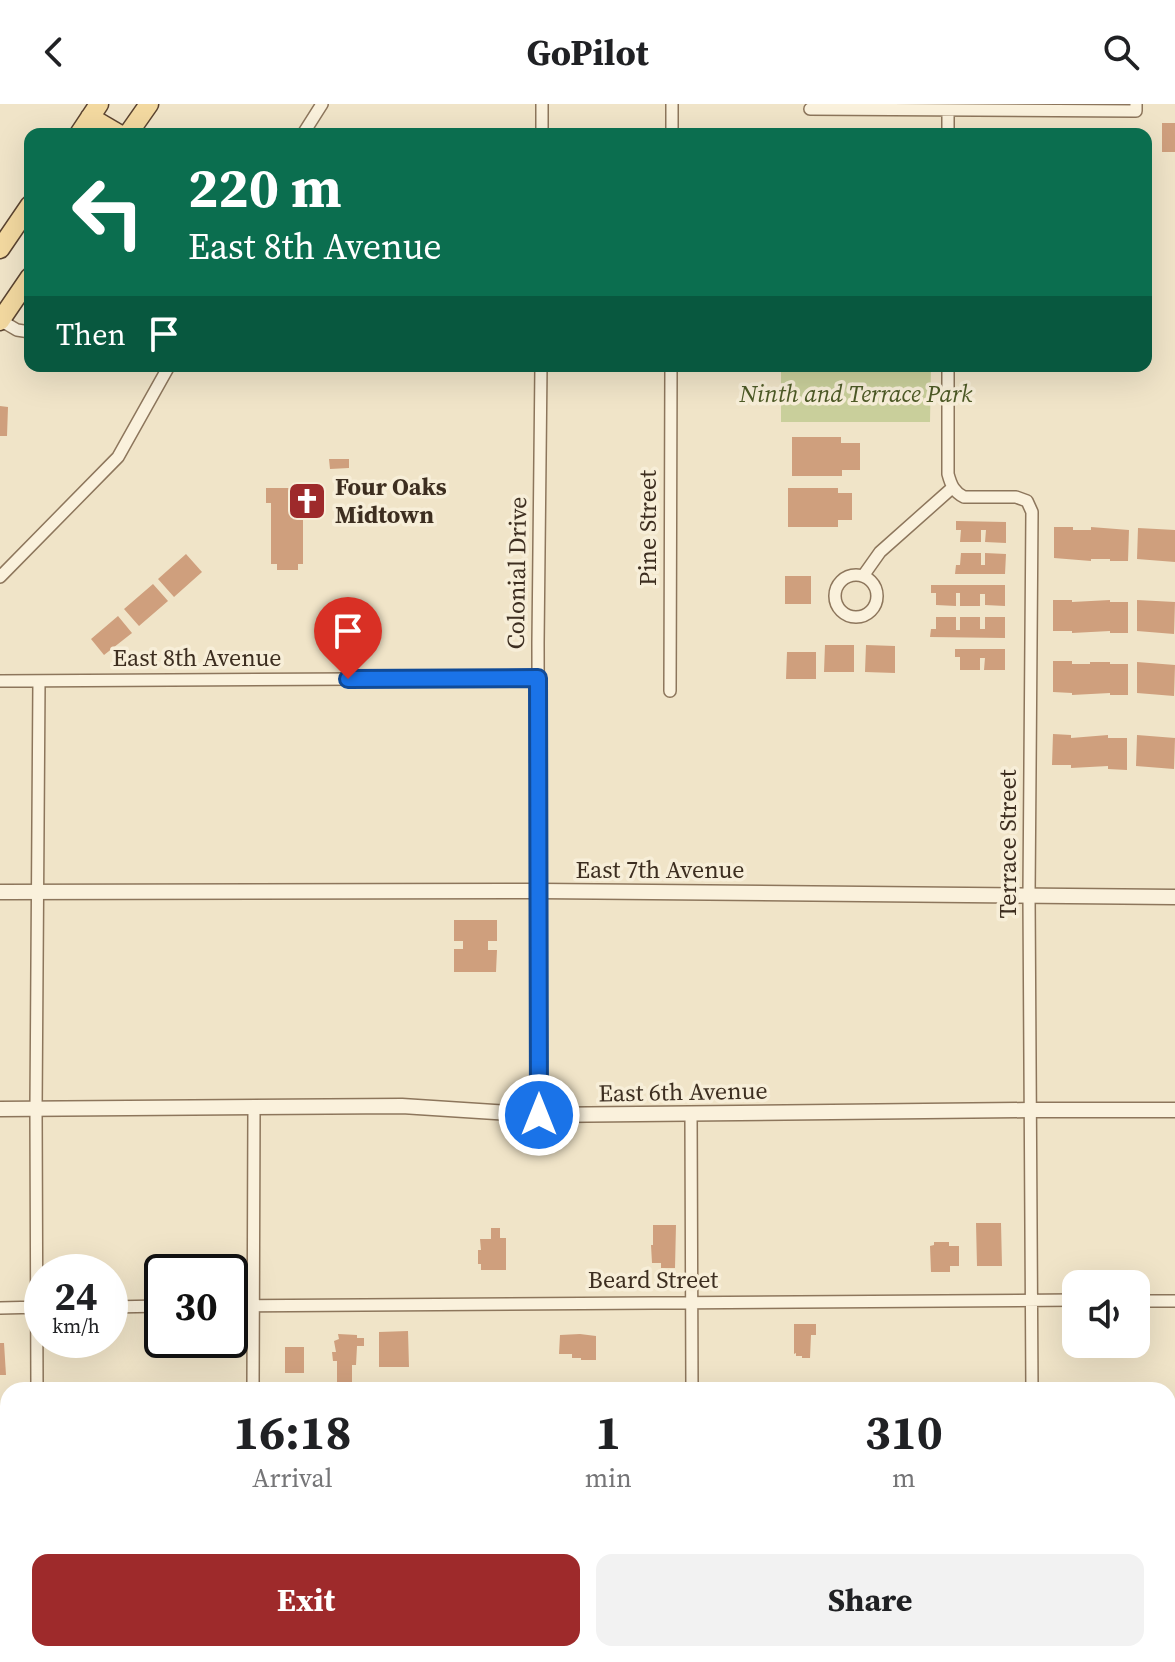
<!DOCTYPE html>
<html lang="en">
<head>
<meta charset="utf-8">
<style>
	:root { --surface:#fff; --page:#f2f2f2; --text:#202124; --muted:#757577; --accent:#9e2a2b }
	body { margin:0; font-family:"Source Serif 4",serif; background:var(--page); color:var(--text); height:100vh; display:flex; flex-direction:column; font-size:30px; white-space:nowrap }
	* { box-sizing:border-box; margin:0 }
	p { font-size:26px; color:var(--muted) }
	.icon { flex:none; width:44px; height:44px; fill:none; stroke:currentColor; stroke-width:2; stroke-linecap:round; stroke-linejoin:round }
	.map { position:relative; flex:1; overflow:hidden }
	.details { position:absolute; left:0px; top:1278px; width:1176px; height:280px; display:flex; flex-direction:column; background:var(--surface); border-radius:24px 24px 0 0; box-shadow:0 8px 32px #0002 }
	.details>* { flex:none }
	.guide { position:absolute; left:24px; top:24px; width:1128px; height:244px; border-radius:16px; box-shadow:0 8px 32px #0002; background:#0b6e4f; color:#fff; overflow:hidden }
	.controls { position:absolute; left:1062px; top:1166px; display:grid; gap:16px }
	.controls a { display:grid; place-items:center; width:88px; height:88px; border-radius:16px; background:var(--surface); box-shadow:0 8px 32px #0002; font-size:40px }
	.speed { position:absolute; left:24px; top:1150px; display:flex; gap:16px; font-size:40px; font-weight:700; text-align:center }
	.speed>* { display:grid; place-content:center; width:104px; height:104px; border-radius:50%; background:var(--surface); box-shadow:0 8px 32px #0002; line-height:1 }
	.speed small { font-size:20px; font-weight:400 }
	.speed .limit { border:4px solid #111; border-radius:12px; background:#fff; color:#111 }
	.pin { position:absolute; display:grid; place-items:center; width:68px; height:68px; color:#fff; margin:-82px -34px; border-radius:50% 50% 50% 0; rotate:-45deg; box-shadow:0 0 8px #0007 }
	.pin .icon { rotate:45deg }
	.me { position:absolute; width:88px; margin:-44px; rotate:0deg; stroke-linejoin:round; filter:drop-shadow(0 0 6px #0008) }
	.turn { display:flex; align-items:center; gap:28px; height:168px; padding:0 32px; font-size:36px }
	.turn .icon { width:104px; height:104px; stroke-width:2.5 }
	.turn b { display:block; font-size:56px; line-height:68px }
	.then { display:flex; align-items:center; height:76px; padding:0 32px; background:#0003; gap:16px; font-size:30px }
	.eta { display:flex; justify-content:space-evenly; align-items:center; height:136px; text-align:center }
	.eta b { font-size:48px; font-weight:700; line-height:56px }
	.cta { display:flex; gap:16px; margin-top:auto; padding:16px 32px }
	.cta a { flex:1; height:92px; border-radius:16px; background:var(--accent); color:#fff; font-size:32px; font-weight:700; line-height:92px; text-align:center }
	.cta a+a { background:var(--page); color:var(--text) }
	header { display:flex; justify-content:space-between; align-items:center; height:104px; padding:0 32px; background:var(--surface); font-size:36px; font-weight:700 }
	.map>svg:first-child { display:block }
</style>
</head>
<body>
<header><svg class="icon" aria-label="back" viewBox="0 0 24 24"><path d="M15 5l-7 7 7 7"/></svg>GoPilot<svg class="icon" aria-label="search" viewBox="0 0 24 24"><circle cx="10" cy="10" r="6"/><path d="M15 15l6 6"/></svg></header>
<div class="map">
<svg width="1175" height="1558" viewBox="0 0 1175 1558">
	<rect width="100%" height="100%" fill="#f0e4c8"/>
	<!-- green -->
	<path fill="#c9cf9b" d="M 781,262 L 931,262 L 930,318 L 781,318 Z
		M 0,1410 L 8,1410 L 8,1550 L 391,1550 L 391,1558 L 0,1558 Z"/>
	<!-- building -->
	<path fill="#cf9f7d" d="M 1162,19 L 1175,19 L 1175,48 L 1162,48 Z
		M 1077,26 L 1113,26 L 1113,30 L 1077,30 Z
		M 0,302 L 8,303 L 7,332 L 0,332 Z
		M 792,333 L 841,333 L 841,339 L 860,339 L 860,366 L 842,366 L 842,372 L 792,372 Z
		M 329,355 L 349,355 L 349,364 L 330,365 Z
		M 266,384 L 303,384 L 303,390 L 309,390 L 309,399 L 303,399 L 303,460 L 298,460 L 298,466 L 277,466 L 277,460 L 271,460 L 271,399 L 266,399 Z
		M 788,384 L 838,384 L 838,389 L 852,389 L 852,416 L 838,416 L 838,423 L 788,423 Z
		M 956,417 L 1006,418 L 1006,439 L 985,438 L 986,426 L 981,426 L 981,438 L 960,438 L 961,426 L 956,426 Z
		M 1054,423 L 1073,423 L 1073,426 L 1091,426 L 1091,423 L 1129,426 L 1128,457 L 1110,457 L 1110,455 L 1091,455 L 1091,457 L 1054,454 Z
		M 1138,424 L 1175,426 L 1175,458 L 1137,455 Z
		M 961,449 L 981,449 L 981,461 L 985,461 L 985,449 L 1006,450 L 1005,470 L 955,470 L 956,461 L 960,461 Z
		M 186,450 L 202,468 L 174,493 L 158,475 Z
		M 785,472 L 811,472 L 811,500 L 785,500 Z
		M 153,480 L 168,497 L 139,522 L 124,505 Z
		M 931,481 L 1005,481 L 1005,502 L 985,501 L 985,490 L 980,490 L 980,502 L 960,502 L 960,489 L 956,489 L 956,502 L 936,501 L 936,489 L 931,489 Z
		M 1053,496 L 1072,496 L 1072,498 L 1110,496 L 1110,498 L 1128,498 L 1128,529 L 1110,529 L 1110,527 L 1072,529 L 1072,527 L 1053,527 Z
		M 1137,496 L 1175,498 L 1174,530 L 1137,527 Z
		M 118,512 L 132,529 L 104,551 L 91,535 Z
		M 936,513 L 956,513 L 956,526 L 960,526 L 960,513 L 980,513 L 980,525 L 985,525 L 985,513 L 1005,513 L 1005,534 L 930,533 L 931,525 L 936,525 Z
		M 825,541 L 854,541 L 854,568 L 824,568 Z
		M 866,541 L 895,542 L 895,569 L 865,568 Z
		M 955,545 L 1005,545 L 1005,566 L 984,566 L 985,554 L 980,554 L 980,566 L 960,566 L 960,553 L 955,553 Z
		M 787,548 L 816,548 L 816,575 L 786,575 Z
		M 1053,557 L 1072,557 L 1072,560 L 1090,560 L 1090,558 L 1110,558 L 1110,560 L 1128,560 L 1128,591 L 1110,591 L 1110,589 L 1072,591 L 1072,589 L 1053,588 Z
		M 1137,558 L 1175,561 L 1174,592 L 1137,589 Z
		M 1053,630 L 1071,631 L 1071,634 L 1108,631 L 1108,634 L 1127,634 L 1127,666 L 1108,665 L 1108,662 L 1071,664 L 1071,661 L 1052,661 Z
		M 1137,631 L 1175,634 L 1174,665 L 1136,662 Z
		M 454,816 L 497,816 L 497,837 L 488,837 L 488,846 L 497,846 L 496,868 L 454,868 L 454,845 L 463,845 L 463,837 L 454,837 Z
		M 976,1119 L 1001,1119 L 1002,1162 L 977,1162 Z
		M 653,1121 L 676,1121 L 675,1164 L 661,1164 L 661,1159 L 652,1159 L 651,1141 L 653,1141 Z
		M 491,1124 L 500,1124 L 500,1134 L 506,1134 L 506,1166 L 481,1166 L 481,1160 L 478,1160 L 478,1146 L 481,1146 L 480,1135 L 491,1135 Z
		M 934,1138 L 949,1138 L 949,1142 L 959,1142 L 959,1162 L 950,1162 L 950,1168 L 931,1168 L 930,1142 L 934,1141 Z
		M 794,1220 L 816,1220 L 816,1231 L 811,1231 L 810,1254 L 802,1254 L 802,1252 L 796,1252 L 796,1249 L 794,1250 Z
		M 408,1227 L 409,1263 L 379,1263 L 379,1228 Z
		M 338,1230 L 357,1231 L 357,1234 L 364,1234 L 364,1242 L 357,1242 L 356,1261 L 352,1261 L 352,1278 L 337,1278 L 337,1257 L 333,1257 L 332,1248 L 336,1248 L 334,1237 L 339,1235 Z
		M 580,1230 L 596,1232 L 596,1256 L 581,1256 L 581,1254 L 572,1254 L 572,1250 L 559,1250 L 560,1231 Z
		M 0,1239 L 4,1239 L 6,1271 L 0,1271 Z
		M 285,1243 L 304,1243 L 304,1269 L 285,1269 Z
		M 760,1278 L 778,1278 L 778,1286 L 760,1286 Z
		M 0,1332 L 8,1332 L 8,1367 L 0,1367 Z
		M 782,1550 L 810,1550 L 810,1558 L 788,1558 L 788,1554 L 782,1554 Z
		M 1071,1550 L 1090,1550 L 1090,1558 L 1071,1558 Z"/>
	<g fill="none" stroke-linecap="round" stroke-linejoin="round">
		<!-- minor casing -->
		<g stroke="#8d765c" stroke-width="14">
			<path id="minor" d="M 672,0 L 672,30
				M 810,5 L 1136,7 L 1136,0
				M 948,6 L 948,30
				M 303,30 L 322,0
				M 542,30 L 542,0
				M 0,216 L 17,226 L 30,228
				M 948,262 L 948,370 C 951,381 954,388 964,393 L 1016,393 L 1027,397 L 1032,408 L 1029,792 L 1032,1286
				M835 492a21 21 0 1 1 42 0a21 21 0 1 1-42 0Z
				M 863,472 L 880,448 L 952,384
				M 0,473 L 118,353 L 169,262
				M 0,577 L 538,574
				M 670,587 L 671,262
				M 691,1010 L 692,1286
				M 539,1011 L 538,539 L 541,262
				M 1136,1197 L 1175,1197
				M 230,1202 L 1076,1196
				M 110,1203 L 162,1202
				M 0,1204 L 42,1203
				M 37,1286 L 36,1005 L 39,577
				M 253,1286 L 254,1003
				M 1168,1392 L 1175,1392
				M 0,1401 L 8,1401
				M 402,1550 L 402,1558
				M 694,1550 L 694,1558
				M 836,1550 L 836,1558
				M 1033,1550 L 1033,1558
				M 38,1558 L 38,1550
				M 250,1558 L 250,1550"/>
		</g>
		<!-- tertiary casing -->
		<g stroke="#8d765c" stroke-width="17">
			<path id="tertiary" d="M 0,788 L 540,787 L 1175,793
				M 0,1005 L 402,1002 L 539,1011 L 1030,1006 L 1175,1006"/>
		</g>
		<!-- primary casing -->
		<g stroke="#5b4430" stroke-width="21">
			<path id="primary" d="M 90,13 L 119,30
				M 79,30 L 99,0
				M 128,30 L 149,0
				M 0,145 L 30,101
				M 0,217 L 30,173"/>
		</g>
		<!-- minor -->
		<use href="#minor" stroke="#faf1dc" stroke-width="11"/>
		<!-- tertiary -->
		<use href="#tertiary" stroke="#faf1dc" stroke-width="14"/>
		<!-- primary -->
		<use href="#primary" stroke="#f3d9a0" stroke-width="18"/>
	</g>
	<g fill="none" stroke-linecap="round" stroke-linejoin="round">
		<!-- route casing -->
		<g stroke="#114b97" stroke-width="20">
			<path id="route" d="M 348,575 L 538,574 L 539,1011"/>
		</g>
		<!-- route -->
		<use href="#route" stroke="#1a73e8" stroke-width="14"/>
	</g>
	<!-- icons -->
	<defs>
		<g id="church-square" transform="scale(2)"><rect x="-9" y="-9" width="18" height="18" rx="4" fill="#9e2a2b" stroke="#f7eed8"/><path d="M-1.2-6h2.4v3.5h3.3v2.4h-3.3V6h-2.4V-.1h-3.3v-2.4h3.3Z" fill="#fff"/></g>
	</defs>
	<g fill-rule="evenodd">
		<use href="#church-square" x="307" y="397"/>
	</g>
	<g text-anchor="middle" stroke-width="7" stroke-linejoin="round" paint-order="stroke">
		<!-- park labels -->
		<g font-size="24" font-style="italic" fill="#4d5a26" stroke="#f7eed8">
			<text x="856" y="298">Ninth and Terrace Park</text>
		</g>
		<!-- poi labels -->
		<g font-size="24" font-weight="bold" fill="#3d2e20" stroke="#f7eed8" text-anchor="start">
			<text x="335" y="391">Four Oaks<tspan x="335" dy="28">Midtown</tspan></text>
		</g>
		<!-- street labels -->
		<g font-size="24" fill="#3d2e20" stroke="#f7eed8">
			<text transform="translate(648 424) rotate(-90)" y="8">Pine Street</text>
			<text transform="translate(517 469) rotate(-89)" y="8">Colonial Drive</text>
			<text x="197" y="562">East 8th Avenue</text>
			<text transform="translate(1008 740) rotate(-90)" y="8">Terrace Street</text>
			<text x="660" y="774">East 7th Avenue</text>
			<text transform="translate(683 988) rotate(-1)" y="8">East 6th Avenue</text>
			<text x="653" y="1184">Beard Street</text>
		</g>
	</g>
</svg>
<div class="controls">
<a><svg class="icon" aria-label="sound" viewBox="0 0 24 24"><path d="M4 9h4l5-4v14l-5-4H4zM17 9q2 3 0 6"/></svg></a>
</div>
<div class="speed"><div>24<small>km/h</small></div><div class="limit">30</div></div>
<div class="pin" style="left:348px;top:575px;background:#d93025"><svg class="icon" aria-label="arrive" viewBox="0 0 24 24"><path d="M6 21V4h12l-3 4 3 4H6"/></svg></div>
<svg class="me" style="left:539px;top:1011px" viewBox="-20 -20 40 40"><circle r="17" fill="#1a73e8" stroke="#fff" stroke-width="3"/><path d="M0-11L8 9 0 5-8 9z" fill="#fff"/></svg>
<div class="guide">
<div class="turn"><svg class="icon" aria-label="left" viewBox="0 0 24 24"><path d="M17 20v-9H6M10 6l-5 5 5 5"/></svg><div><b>220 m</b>East 8th Avenue</div></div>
<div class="then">Then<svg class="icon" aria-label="arrive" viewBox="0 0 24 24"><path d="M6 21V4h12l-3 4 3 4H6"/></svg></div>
</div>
<section class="details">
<div class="eta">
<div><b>16:18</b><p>Arrival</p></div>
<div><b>1</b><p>min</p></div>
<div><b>310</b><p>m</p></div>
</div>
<div class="cta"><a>Exit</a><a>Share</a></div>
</section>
</div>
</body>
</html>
